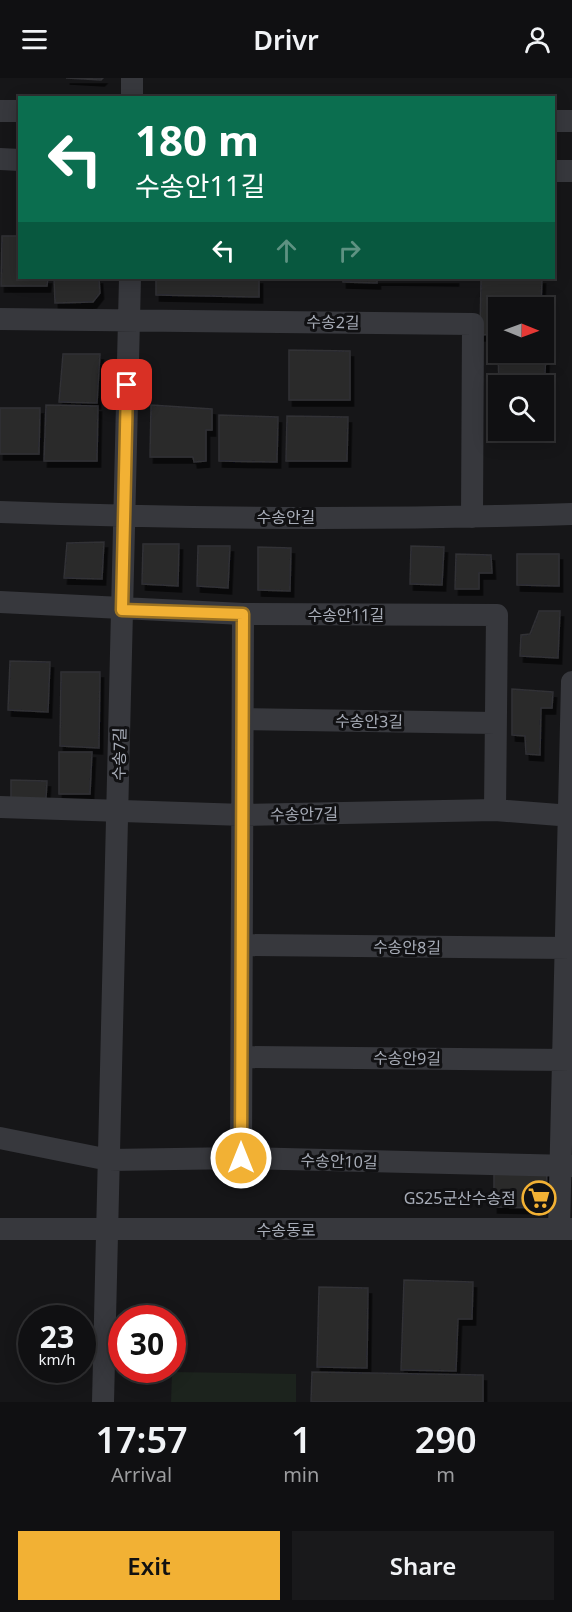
<!DOCTYPE html>
<html lang="en">
<head>
<meta charset="utf-8">
<style>
	:root { --surface:#101012; --page:#19191b; --text:#f1f3f6; --muted:#9c9d9f; --line:#303032; --accent:#f2b134 }
	body { margin:0; font-family:"Noto Sans","Noto Sans KR",sans-serif; background:var(--page); color:var(--text); height:100vh; display:flex; flex-direction:column; font-size:22px; white-space:nowrap }
	* { box-sizing:border-box; margin:0 }
	p { font-size:20px; color:var(--muted) }
	.icon { flex:none; width:33px; height:33px; fill:none; stroke:currentColor; stroke-width:2; stroke-linecap:round; stroke-linejoin:round }
	.map { position:relative; height:1324px; overflow:hidden }
	.sheet { display:flex; flex-direction:column; background:var(--surface); flex:1 }
	.sheet>* { flex:none }
	.guide { position:absolute; left:18px; top:18px; width:537px; height:183px; border-radius:0px; box-shadow:0 3px 15px #0003,0 0 0 2px var(--line); background:#0b6e4f; color:#fff; overflow:hidden }
	.needle { width:39px; rotate:91deg }
	.fabs { position:absolute; left:488px; top:219px; display:grid; gap:12px }
	.fabs a { display:grid; place-items:center; width:66px; height:66px; border-radius:0px; background:var(--surface); box-shadow:0 3px 15px #0003,0 0 0 2px var(--line); font-size:30px }
	.speed { position:absolute; left:18px; top:1227px; display:flex; gap:12px; font-size:30px; font-weight:700; text-align:center }
	.speed>* { display:grid; place-content:center; width:78px; height:78px; border-radius:50%; background:var(--surface); box-shadow:0 3px 15px #0003,0 0 0 2px var(--line); line-height:1 }
	.speed small { font-size:15px; font-weight:400 }
	.speed .limit { border:9px solid #d22; background:#fff; color:#111 }
	.pin { position:absolute; display:grid; place-items:center; width:51px; height:51px; color:#fff; margin:-26px; border-radius:12px; box-shadow:0 3px 9px #0006 }
	.me { position:absolute; width:66px; margin:-33px; rotate:0deg; stroke-linejoin:round; filter:drop-shadow(0 0 4px #0008) }
	.turn { display:flex; align-items:center; gap:21px; height:126px; padding:0 18px; font-size:27px }
	.turn .icon { width:78px; height:78px; stroke-width:2.5 }
	.turn b { display:block; font-size:42px; line-height:51px }
	.lanes { display:flex; align-items:center; height:57px; padding:0 18px; background:#0003; justify-content:center; gap:30px; direction:ltr }
	.lanes .off { opacity:.35 }
	.eta { display:flex; justify-content:space-evenly; align-items:center; height:102px; text-align:center }
	.eta b { font-size:36px; font-weight:600; line-height:42px }
	.primary-button { display:flex; gap:12px; margin-top:auto; padding:12px 18px }
	.primary-button a { flex:1; height:69px; border-radius:0px; background:var(--accent); color:#111; font-size:24px; font-weight:600; line-height:69px; text-align:center }
	.primary-button a+a { background:var(--page); color:var(--text) }
	header { display:flex; justify-content:space-between; align-items:center; height:78px; padding:0 18px; background:var(--surface); font-size:27px; font-weight:600 }
	.map>svg:first-child { display:block }
</style>
</head>
<body>
<header><svg class="icon" aria-label="menu" viewBox="0 0 24 24"><path d="M4 6h16M4 12h16M4 18h16"/></svg>Drivr<svg class="icon" aria-label="person" viewBox="0 0 24 24"><circle cx="12" cy="8" r="4"/><path d="M4 21q1-7 8-7t8 7"/></svg></header>
<div class="map">
<svg width="572" height="1324" viewBox="0 0 572 1324">
	<defs>
		<filter id="shadow"><feDropShadow dx="3.5" dy="6" stdDeviation="0" flood-color="#0009"/></filter>
	</defs>
	<rect width="100%" height="100%" fill="#161618"/>
	<!-- green -->
	<path fill="#1c231d" d="M 172,1294 L 296,1296 L 296,1324 L 171,1324 Z"/>
	<!-- building -->
	<path fill="#29292c" stroke="#303034" stroke-width="1.5" filter="url(#shadow)" d="M 66,0 L 103,0 L 101,2 Z
		M 2,158 L 20,158 L 20,200 L 48,200 L 47,208 L 1,208 Z
		M 54,200 L 99,200 L 100,215 L 93,224 L 55,225 Z
		M 156,200 L 259,200 L 259,219 L 156,217 Z
		M 343,200 L 455,200 L 455,202 L 377,201 L 377,205 L 343,204 Z
		M 481,200 L 542,200 L 541,230 L 498,230 L 498,256 L 480,257 Z
		M 543,270 L 546,270 L 544,324 L 543,308 L 499,308 L 498,274 L 543,274 Z
		M 289,272 L 350,273 L 350,322 L 289,322 Z
		M 63,276 L 100,276 L 97,325 L 59,324 Z
		M 46,327 L 98,328 L 97,383 L 44,383 Z
		M 151,327 L 212,331 L 212,352 L 206,352 L 206,383 L 194,384 L 193,379 L 150,379 Z
		M 0,330 L 40,330 L 39,376 L 0,376 Z
		M 219,337 L 278,339 L 277,384 L 219,383 Z
		M 287,338 L 348,339 L 347,383 L 286,383 Z
		M 104,464 L 102,501 L 64,500 L 67,465 Z
		M 143,466 L 179,466 L 178,508 L 142,506 Z
		M 198,468 L 230,468 L 228,510 L 197,508 Z
		M 411,468 L 444,469 L 442,507 L 410,506 Z
		M 258,469 L 291,470 L 290,513 L 258,512 Z
		M 456,476 L 491,477 L 492,495 L 479,495 L 479,511 L 455,511 Z
		M 517,476 L 559,476 L 559,508 L 517,507 Z
		M 539,533 L 560,533 L 558,580 L 520,578 L 521,557 L 530,556 Z
		M 10,583 L 50,584 L 48,634 L 8,632 Z
		M 61,594 L 100,594 L 99,670 L 60,668 Z
		M 512,611 L 553,614 L 552,630 L 541,630 L 540,677 L 526,676 L 525,658 L 512,657 Z
		M 59,674 L 92,674 L 90,716 L 59,716 Z
		M 11,702 L 47,703 L 46,721 L 11,720 Z
		M 494,1087 L 547,1088 L 546,1130 L 494,1129 Z
		M 404,1202 L 473,1204 L 472,1241 L 458,1241 L 456,1293 L 401,1292 Z
		M 319,1209 L 368,1210 L 367,1290 L 317,1289 Z
		M 312,1294 L 483,1297 L 483,1324 L 311,1324 Z"/>
	<g fill="none" stroke-linecap="round" stroke-linejoin="round">
		<!-- minor -->
		<path stroke="#37383d" stroke-width="22" d="M 132,20 L 132,0
			M 0,33 L 20,33
			M 554,43 L 572,43
			M 0,81 L 20,82
			M 554,93 L 572,93
			M 0,241 L 473,246 L 472,439
			M 0,434 C 190,441 382,442 572,436
			M 0,524 L 243,536 L 497,537 L 495,732
			M 243,641 L 495,645
			M 0,729 L 244,737 L 495,732 L 572,738
			M 242,867 L 572,870
			M 242,979 L 572,982
			M 0,1060 L 109,1082 L 241,1080 L 572,1088
			M 241,1080 L 243,536
			M 0,1151 L 572,1151
			M 559,1151 L 572,604
			M 103,1324 L 130,200"/>
	</g>
	<g fill="none" stroke-linecap="round" stroke-linejoin="round">
		<!-- route casing -->
		<g stroke="#9d7322" stroke-width="15">
			<path id="route" d="M 127,307 L 122,532 L 243,536 L 241,1080"/>
		</g>
		<!-- route -->
		<use href="#route" stroke="#f2b134" stroke-width="10"/>
	</g>
	<!-- icons -->
	<defs>
		<g id="supermarket-ring" transform="scale(1.725)"><circle r="9.5" fill="#111113" stroke="#f2b134" stroke-width="1.5"/><path d="M-6-5.5h2.5l.6 2H6L4.5 2H-2.5L-4.4-4H-6ZM-1.5 3.2a1.3 1.3 0 1 0 .1 0ZM3 3.2a1.3 1.3 0 1 0 .1 0Z" fill="#f2b134"/></g>
	</defs>
	<g fill-rule="evenodd">
		<use href="#supermarket-ring" x="539" y="1120"/>
	</g>
	<g text-anchor="middle" stroke-width="6" stroke-linejoin="round" paint-order="stroke">
		<!-- street labels -->
		<g font-size="16" fill="#a8adb8" stroke="#111113">
			<text transform="translate(333 244) rotate(1)" y="6">수송2길</text>
			<text x="286" y="445">수송안길</text>
			<text x="346" y="543">수송안11길</text>
			<text transform="translate(369 643) rotate(1)" y="6">수송안3길</text>
			<text transform="translate(119 676) rotate(-89)" y="6">수송7길</text>
			<text transform="translate(304 736) rotate(-1)" y="6">수송안7길</text>
			<text transform="translate(407 869) rotate(1)" y="6">수송안8길</text>
			<text transform="translate(407 980) rotate(1)" y="6">수송안9길</text>
			<text transform="translate(339 1083) rotate(2)" y="6">수송안10길</text>
			<text x="286" y="1158">수송동로</text>
		</g>
		<!-- poi labels -->
		<g font-size="16" fill="#a8adb8" stroke="#111113" text-anchor="end">
			<text x="516" y="1126">GS25군산수송점</text>
		</g>
	</g>
</svg>
<div class="fabs">
<a><svg class="needle" viewBox="-14 -14 28 28"><path d="M0-13l5 13h-10z" fill="#e53935"/><path d="M0 13l5-13h-10z" fill="#9c9d9f"/></svg></a>
<a><svg class="icon" aria-label="search" viewBox="0 0 24 24"><circle cx="10" cy="10" r="6"/><path d="M15 15l6 6"/></svg></a>
</div>
<div class="speed"><div>23<small>km/h</small></div><div class="limit">30</div></div>
<div class="pin" style="left:127px;top:307px;background:#d93025"><svg class="icon" aria-label="arrive" viewBox="0 0 24 24"><path d="M6 21V4h12l-3 4 3 4H6"/></svg></div>
<svg class="me" style="left:241px;top:1080px" viewBox="-20 -20 40 40"><circle r="17" fill="#f2b134" stroke="#fff" stroke-width="3"/><path d="M0-11L8 9 0 5-8 9z" fill="#fff"/></svg>
<div class="guide">
<div class="turn"><svg class="icon" aria-label="left" viewBox="0 0 24 24"><path d="M17 20v-9H6M10 6l-5 5 5 5"/></svg><div><b>180 m</b>수송안11길</div></div>
<div class="lanes"><svg class="icon" aria-label="left" viewBox="0 0 24 24"><path d="M17 20v-9H6M10 6l-5 5 5 5"/></svg><svg class="icon off" aria-label="ahead" viewBox="0 0 24 24"><path d="M12 20V5M6 11l6-6 6 6"/></svg><svg class="icon off" aria-label="right" viewBox="0 0 24 24"><path d="M7 20v-9h11M14 6l5 5-5 5"/></svg></div>
</div>
</div>
<section class="sheet">
<div class="eta">
<div><b>17:57</b><p>Arrival</p></div>
<div><b>1</b><p>min</p></div>
<div><b>290</b><p>m</p></div>
</div>
<div class="primary-button"><a>Exit</a><a>Share</a></div>
</section>
</body>
</html>
